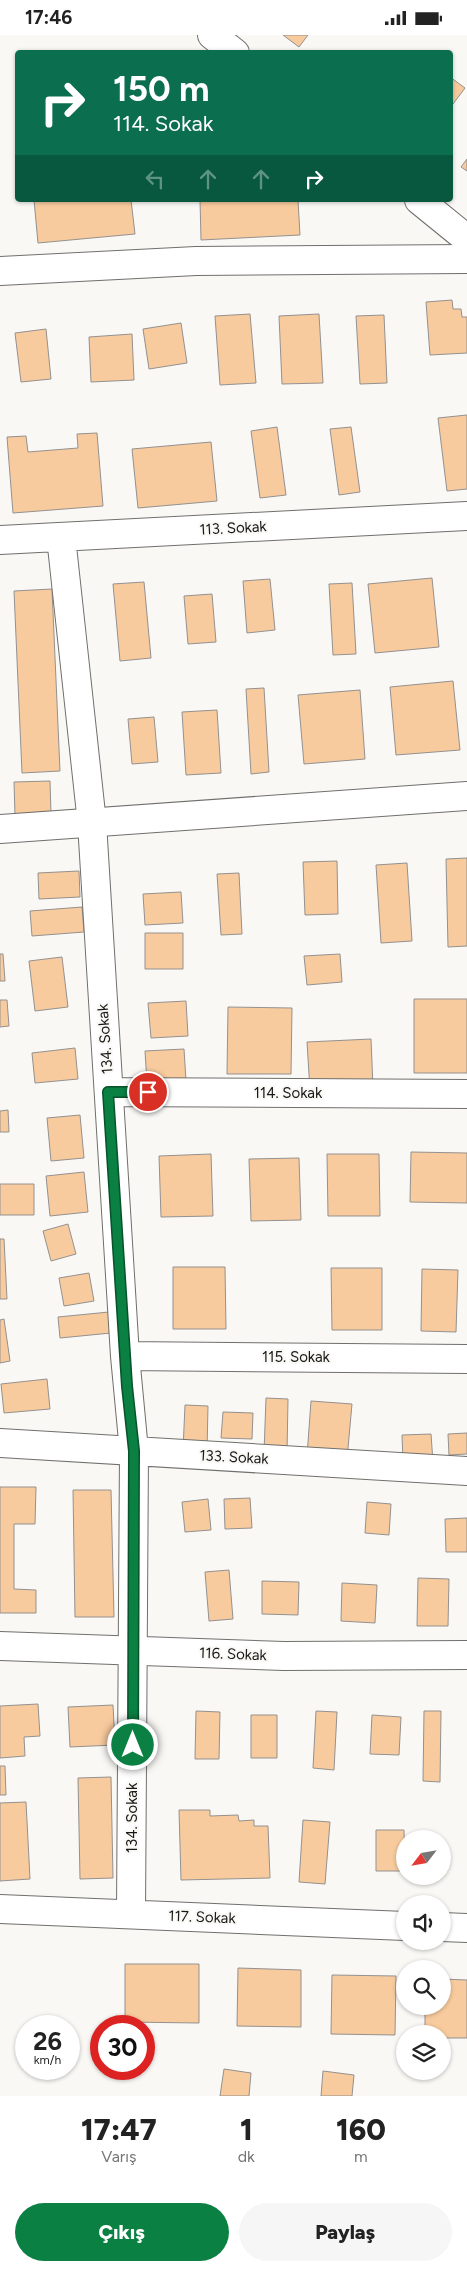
<!DOCTYPE html>
<html lang="tr">
<head>
<meta charset="utf-8">
<style>
	:root { --surface:#fff; --page:#f6f6f6; --text:#222; --muted:#767676; --accent:#0b8043 }
	body { margin:0; font-family:Figtree,sans-serif; background:var(--page); color:var(--text); height:100vh; display:flex; flex-direction:column; font-size:19px; white-space:nowrap }
	* { box-sizing:border-box; margin:0 }
	p { font-size:16px; color:var(--muted) }
	.icon { flex:none; width:28px; height:28px; fill:none; stroke:currentColor; stroke-width:2; stroke-linecap:round; stroke-linejoin:round }
	.map { position:relative; height:2061px; overflow:hidden }
	.panel { display:flex; flex-direction:column; background:var(--surface); flex:1 }
	.panel>* { flex:none }
	.guide { position:absolute; left:15px; top:15px; width:438px; height:152px; border-radius:5px; box-shadow:0 1px 4px #0004; background:#0b6e4f; color:#fff; overflow:hidden }
	.needle { width:32px; rotate:239deg }
	.fabs { position:absolute; left:396px; top:1795px; display:grid; gap:10px }
	.fabs a { display:grid; place-items:center; width:55px; height:55px; border-radius:50%; background:var(--surface); box-shadow:0 1px 4px #0004; font-size:25px }
	.speed { position:absolute; left:15px; top:1980px; display:flex; gap:10px; font-size:25px; font-weight:700; text-align:center }
	.speed>* { display:grid; place-content:center; width:65px; height:65px; border-radius:50%; background:var(--surface); box-shadow:0 1px 4px #0004; line-height:1 }
	.speed small { font-size:12px; font-weight:400 }
	.speed .limit { border:8px solid #d22; background:#fff; color:#111 }
	.pin { position:absolute; display:grid; place-items:center; width:42px; height:42px; color:#fff; margin:-21px; border:2px solid #fff; border-radius:50%; box-shadow:0 1px 5px #0007 }
	.me { position:absolute; width:55px; margin:-28px; rotate:0deg; stroke-linejoin:round; filter:drop-shadow(0 0 4px #0008) }
	.turn { display:flex; align-items:center; gap:18px; height:105px; padding:0 15px; font-size:22px }
	.turn .icon { width:65px; height:65px; stroke-width:2.5 }
	.turn b { display:block; font-size:35px; line-height:42px }
	.lanes { display:flex; align-items:center; height:48px; padding:0 15px; background:#0003; justify-content:center; gap:25px; direction:ltr }
	.lanes .off { opacity:.35 }
	.eta { display:flex; justify-content:space-evenly; align-items:center; height:85px; text-align:center }
	.eta b { font-size:30px; font-weight:800; line-height:35px }
	.action { display:flex; gap:10px; margin-top:auto; padding:10px 15px }
	.action a { flex:1; height:58px; border-radius:30px; background:var(--accent); color:#fff; font-size:20px; font-weight:800; line-height:58px; text-align:center }
	.action a+a { background:var(--page); color:var(--text) }
	.status { display:flex; justify-content:space-between; align-items:center; height:35px; padding:0 25px; background:var(--surface); direction:ltr }
	.status svg { height:14px; fill:currentColor }
	.map>svg:first-child { display:block }
</style>
</head>
<body>
<div class="status"><b>17:46</b><svg viewBox="0 0 49 12"><path d="M0 12V9h3v3zM5 12V6h3v6zM10 12V3h3v9zM15 12V0h3v12zM26 1h20v11H26zM47 4h2v5h-2z"/></svg></div>
<div class="map">
<svg width="467" height="2061" viewBox="0 0 467 2061">
	<rect width="100%" height="100%" fill="#f9f8f5"/>
	<!-- building -->
	<path fill="#f8cb9e" stroke="#94918f" d="M 283,0 L 308,0 L 299,12 Z
		M 450,42 L 465,53 L 450,73 Z
		M 467,124 L 467,136 L 461,132 Z
		M 34,165 L 131,165 L 135,199 L 38,208 Z
		M 200,165 L 298,165 L 300,200 L 201,205 Z
		M 452,265 L 453,274 L 461,274 L 462,282 L 467,282 L 467,318 L 430,320 L 426,267 Z
		M 250,279 L 256,348 L 220,350 L 215,281 Z
		M 319,279 L 323,348 L 282,349 L 279,281 Z
		M 384,280 L 387,348 L 360,349 L 356,281 Z
		M 181,288 L 187,328 L 149,334 L 143,294 Z
		M 46,294 L 51,344 L 21,347 L 15,298 Z
		M 132,299 L 134,345 L 91,347 L 89,302 Z
		M 467,380 L 467,454 L 447,456 L 438,383 Z
		M 277,392 L 286,460 L 260,463 L 251,396 Z
		M 351,392 L 360,457 L 339,460 L 330,394 Z
		M 97,398 L 103,471 L 13,478 L 7,402 L 26,401 L 28,417 L 78,413 L 77,399 Z
		M 211,407 L 217,466 L 138,473 L 132,414 Z
		M 432,543 L 439,612 L 375,618 L 368,549 Z
		M 270,544 L 275,595 L 247,598 L 243,546 Z
		M 144,547 L 151,623 L 120,626 L 113,549 Z
		M 352,548 L 356,619 L 333,620 L 329,549 Z
		M 52,554 L 60,736 L 22,738 L 14,556 Z
		M 212,559 L 216,607 L 188,609 L 184,561 Z
		M 453,646 L 460,715 L 396,720 L 390,652 Z
		M 264,653 L 269,737 L 251,739 L 246,654 Z
		M 360,655 L 365,724 L 304,729 L 298,660 Z
		M 217,675 L 221,738 L 186,740 L 182,677 Z
		M 154,682 L 158,727 L 132,729 L 128,684 Z
		M 50,746 L 51,779 L 15,780 L 14,747 Z
		M 467,823 L 467,911 L 448,912 L 446,824 Z
		M 337,826 L 338,879 L 305,880 L 303,827 Z
		M 407,828 L 412,906 L 381,908 L 376,830 Z
		M 79,836 L 80,862 L 39,864 L 38,838 Z
		M 239,838 L 242,899 L 221,900 L 217,839 Z
		M 181,857 L 183,888 L 145,890 L 143,859 Z
		M 82,872 L 84,897 L 32,901 L 30,876 Z
		M 145,898 L 183,898 L 183,934 L 145,934 Z
		M 0,919 L 3,919 L 5,946 L 0,946 Z
		M 340,919 L 342,947 L 307,950 L 304,921 Z
		M 62,922 L 68,972 L 35,976 L 29,926 Z
		M 414,964 L 467,964 L 467,1038 L 414,1038 Z
		M 0,965 L 7,965 L 9,991 L 0,992 Z
		M 186,966 L 188,1001 L 151,1003 L 148,968 Z
		M 228,972 L 292,973 L 291,1039 L 227,1039 Z
		M 371,1004 L 373,1053 L 310,1055 L 307,1007 Z
		M 75,1013 L 78,1044 L 35,1048 L 32,1018 Z
		M 184,1014 L 186,1046 L 147,1048 L 145,1016 Z
		M 8,1075 L 9,1097 L 0,1097 L 0,1076 Z
		M 80,1080 L 84,1123 L 51,1126 L 47,1083 Z
		M 411,1117 L 467,1118 L 467,1168 L 410,1167 Z
		M 211,1119 L 213,1181 L 161,1182 L 159,1121 Z
		M 327,1119 L 379,1119 L 380,1181 L 328,1181 Z
		M 299,1123 L 301,1185 L 251,1186 L 249,1124 Z
		M 84,1137 L 88,1177 L 50,1181 L 46,1141 Z
		M 0,1149 L 34,1149 L 34,1180 L 0,1180 Z
		M 68,1189 L 76,1219 L 51,1226 L 43,1196 Z
		M 0,1204 L 4,1204 L 7,1264 L 0,1264 Z
		M 173,1232 L 225,1232 L 226,1294 L 173,1294 Z
		M 331,1233 L 382,1233 L 382,1295 L 332,1295 Z
		M 422,1234 L 458,1235 L 456,1297 L 421,1296 Z
		M 89,1238 L 94,1266 L 64,1271 L 59,1243 Z
		M 109,1277 L 111,1298 L 60,1303 L 58,1282 Z
		M 4,1284 L 10,1326 L 0,1328 L 0,1285 Z
		M 47,1344 L 50,1374 L 4,1378 L 1,1349 Z
		M 266,1363 L 288,1364 L 287,1418 L 264,1418 Z
		M 311,1366 L 352,1369 L 347,1424 L 307,1421 Z
		M 185,1370 L 208,1371 L 207,1416 L 183,1415 Z
		M 223,1377 L 253,1378 L 252,1404 L 221,1403 Z
		M 467,1398 L 467,1419 L 449,1420 L 448,1399 Z
		M 431,1399 L 433,1427 L 403,1428 L 402,1400 Z
		M 0,1452 L 36,1452 L 35,1489 L 14,1489 L 14,1554 L 36,1555 L 36,1578 L 0,1578 Z
		M 73,1455 L 111,1455 L 114,1582 L 75,1582 Z
		M 250,1463 L 252,1493 L 225,1494 L 224,1464 Z
		M 208,1464 L 211,1495 L 185,1497 L 182,1467 Z
		M 367,1467 L 391,1469 L 389,1500 L 365,1498 Z
		M 467,1483 L 467,1517 L 446,1517 L 445,1484 Z
		M 229,1535 L 233,1584 L 209,1586 L 205,1537 Z
		M 418,1543 L 449,1544 L 448,1591 L 417,1591 Z
		M 262,1546 L 299,1547 L 298,1580 L 262,1579 Z
		M 342,1548 L 377,1550 L 375,1588 L 341,1586 Z
		M 38,1669 L 40,1701 L 24,1702 L 25,1721 L 0,1723 L 0,1671 Z
		M 113,1670 L 115,1710 L 70,1712 L 68,1672 Z
		M 196,1676 L 220,1677 L 219,1724 L 195,1724 Z
		M 316,1676 L 337,1677 L 334,1735 L 313,1733 Z
		M 424,1676 L 441,1676 L 440,1747 L 423,1746 Z
		M 251,1680 L 277,1680 L 277,1723 L 251,1723 Z
		M 372,1680 L 401,1682 L 399,1720 L 370,1719 Z
		M 0,1731 L 5,1731 L 6,1760 L 0,1760 Z
		M 111,1742 L 113,1843 L 80,1844 L 78,1743 Z
		M 26,1767 L 30,1844 L 0,1846 L 0,1768 Z
		M 179,1775 L 210,1775 L 210,1781 L 238,1780 L 239,1786 L 254,1785 L 254,1791 L 268,1791 L 270,1843 L 181,1845 Z
		M 303,1785 L 330,1787 L 325,1849 L 299,1847 Z
		M 376,1795 L 404,1795 L 405,1836 L 376,1836 Z
		M 125,1929 L 199,1929 L 199,1988 L 125,1987 Z
		M 238,1933 L 301,1935 L 301,1992 L 237,1991 Z
		M 332,1940 L 396,1941 L 395,2000 L 331,1999 Z
		M 442,1944 L 467,1945 L 467,2003 L 442,2003 L 442,1999 L 425,1999 L 425,1971 L 442,1971 Z
		M 224,2034 L 251,2038 L 249,2061 L 220,2061 Z
		M 323,2036 L 354,2040 L 352,2061 L 321,2061 Z"/>
	<g fill="none" stroke-linecap="round" stroke-linejoin="round">
		<!-- minor casing -->
		<g stroke="#706f6c" stroke-width="30">
			<path id="minor" d="M 0,236 L 196,226 L 467,224
				M 61,502 L 92,788 L 125,1321 L 134,1416 L 131,1879
				M 0,505 L 467,481
				M 109,1057 L 467,1059
				M 125,1321 L 467,1324
				M 0,1408 L 467,1436
				M 0,1611 L 284,1621 L 467,1620
				M 0,1874 L 405,1891
				M 442,1892 L 467,1893"/>
		</g>
		<!-- tertiary casing -->
		<g stroke="#706f6c" stroke-width="30">
			<path id="tertiary" d="M 212,0 L 235,18
				M 419,165 L 467,204
				M 0,794 L 467,761"/>
		</g>
		<!-- minor -->
		<use href="#minor" stroke="#fff" stroke-width="28"/>
		<!-- tertiary -->
		<use href="#tertiary" stroke="#fff" stroke-width="28"/>
	</g>
	<g fill="none" stroke-linecap="round" stroke-linejoin="round">
		<!-- route casing -->
		<g stroke="#07532c" stroke-width="12">
			<path id="route" d="M 133,1710 L 134,1416 L 127,1351 L 108,1057 L 148,1057"/>
		</g>
		<!-- route -->
		<use href="#route" stroke="#0b8043" stroke-width="9"/>
	</g>
	<g text-anchor="middle" stroke-width="4" stroke-linejoin="round" paint-order="stroke">
		<!-- street labels -->
		<g font-size="15" fill="#181817" stroke="#f9f8f5">
			<text transform="translate(233 493) rotate(-3)" y="5">113. Sokak</text>
			<text transform="translate(105 1004) rotate(-94)" y="5">134. Sokak</text>
			<text x="288" y="1063">114. Sokak</text>
			<text x="296" y="1327">115. Sokak</text>
			<text transform="translate(234 1422) rotate(3)" y="5">133. Sokak</text>
			<text transform="translate(233 1619) rotate(2)" y="5">116. Sokak</text>
			<text transform="translate(132 1783) rotate(-90)" y="5">134. Sokak</text>
			<text transform="translate(202 1882) rotate(2)" y="5">117. Sokak</text>
		</g>
	</g>
</svg>
<div class="fabs">
<a><svg class="needle" viewBox="-14 -14 28 28"><path d="M0-13l5 13h-10z" fill="#e53935"/><path d="M0 13l5-13h-10z" fill="#767676"/></svg></a>
<a><svg class="icon" aria-label="sound" viewBox="0 0 24 24"><path d="M4 9h4l5-4v14l-5-4H4zM17 9q2 3 0 6"/></svg></a>
<a><svg class="icon" aria-label="search" viewBox="0 0 24 24"><circle cx="10" cy="10" r="6"/><path d="M15 15l6 6"/></svg></a>
<a><svg class="icon" aria-label="layers" viewBox="0 0 24 24"><path d="M12 4l9 5-9 5-9-5zM3 14l9 5 9-5"/></svg></a>
</div>
<div class="speed"><div>26<small>km/h</small></div><div class="limit">30</div></div>
<div class="pin" style="left:148px;top:1057px;background:#d93025"><svg class="icon" aria-label="arrive" viewBox="0 0 24 24"><path d="M6 21V4h12l-3 4 3 4H6"/></svg></div>
<svg class="me" style="left:133px;top:1710px" viewBox="-20 -20 40 40"><circle r="17" fill="#0b8043" stroke="#fff" stroke-width="3"/><path d="M0-11L8 9 0 5-8 9z" fill="#fff"/></svg>
<div class="guide">
<div class="turn"><svg class="icon" aria-label="right" viewBox="0 0 24 24"><path d="M7 20v-9h11M14 6l5 5-5 5"/></svg><div><b>150 m</b>114. Sokak</div></div>
<div class="lanes"><svg class="icon off" aria-label="left" viewBox="0 0 24 24"><path d="M17 20v-9H6M10 6l-5 5 5 5"/></svg><svg class="icon off" aria-label="ahead" viewBox="0 0 24 24"><path d="M12 20V5M6 11l6-6 6 6"/></svg><svg class="icon off" aria-label="ahead" viewBox="0 0 24 24"><path d="M12 20V5M6 11l6-6 6 6"/></svg><svg class="icon" aria-label="right" viewBox="0 0 24 24"><path d="M7 20v-9h11M14 6l5 5-5 5"/></svg></div>
</div>
</div>
<section class="panel">
<div class="eta">
<div><b>17:47</b><p>Varış</p></div>
<div><b>1</b><p>dk</p></div>
<div><b>160</b><p>m</p></div>
</div>
<div class="action"><a>Çıkış</a><a>Paylaş</a></div>
</section>
</body>
</html>
